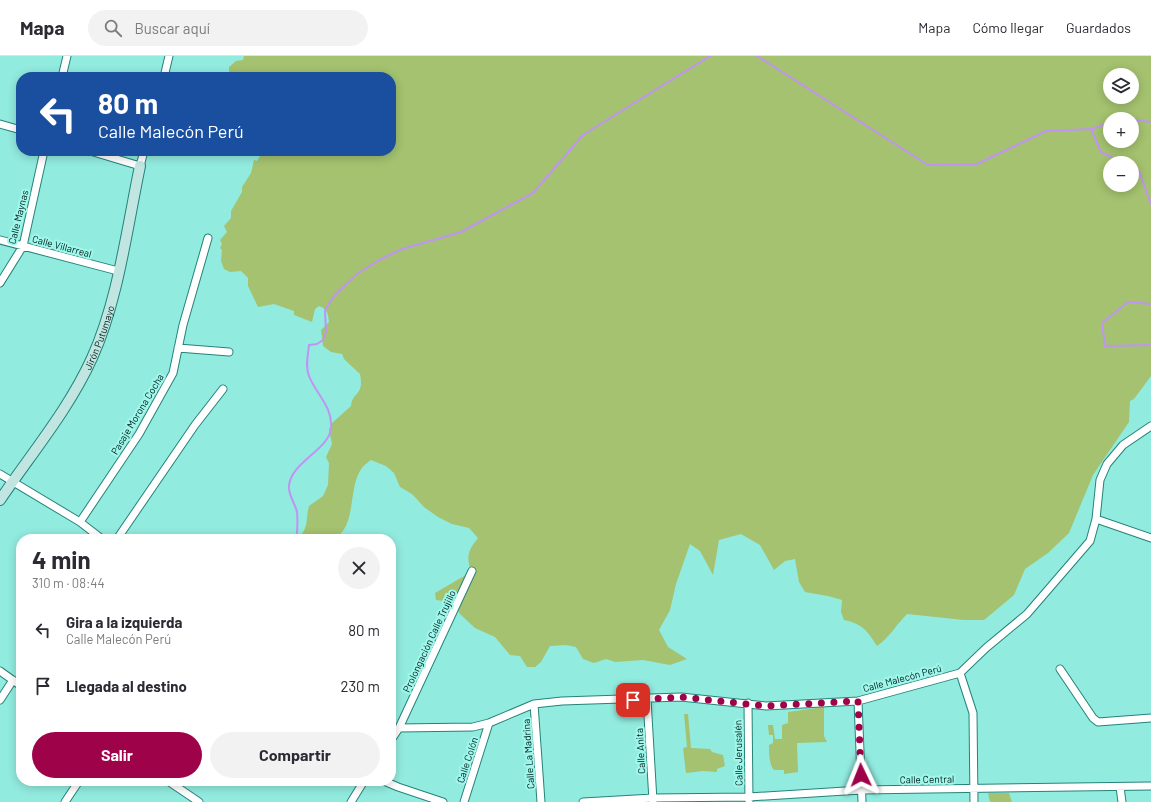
<!DOCTYPE html>
<html lang="es">
<head>
<meta charset="utf-8">
<style>
	:root { --surface:#fff; --page:#f2f2f3; --text:#2b2b33; --muted:#7c7c81; --line:#e1e1e2; --accent:#9e0248 }
	body { margin:0; font-family:Barlow,sans-serif; background:var(--page); color:var(--text); height:100vh; display:flex; flex-direction:column; font-size:15px; white-space:nowrap }
	* { box-sizing:border-box; margin:0 }
	p { font-size:13px; color:var(--muted) }
	.icon { flex:none; width:22px; height:22px; fill:none; stroke:currentColor; stroke-width:2; stroke-linecap:round; stroke-linejoin:round }
	.map { position:relative; flex:1; overflow:hidden }
	.panel { position:absolute; left:16px; top:478px; width:380px; height:252px; display:flex; flex-direction:column; background:var(--surface); border-radius:16px; box-shadow:0 2px 10px #0003 }
	.panel>* { flex:none }
	.top-card { position:absolute; left:16px; top:16px; width:380px; height:84px; border-radius:16px; box-shadow:0 2px 10px #0003; background:#1a4fa0; color:#fff; overflow:hidden }
	.fabs { position:absolute; left:1103px; top:12px; display:grid; gap:8px }
	.fabs a { display:grid; place-items:center; width:36px; height:36px; border-radius:50%; background:var(--surface); box-shadow:0 2px 10px #0003; font-size:20px }
	.pin { position:absolute; display:grid; place-items:center; width:34px; height:34px; color:#fff; margin:-17px; border-radius:8px; box-shadow:0 2px 6px #0006 }
	.me { position:absolute; width:44px; margin:-22px; rotate:358deg; stroke-linejoin:round; filter:drop-shadow(0 0 3px #0008) }
	.turn { display:flex; align-items:center; gap:14px; height:84px; padding:0 16px; font-size:18px }
	.turn .icon { width:52px; height:52px; stroke-width:2.5 }
	.turn b { display:block; font-size:28px; line-height:34px }
	.round { display:grid; place-items:center; flex:none; width:42px; height:42px; border-radius:21px; background:var(--page) }
	.overview { display:flex; align-items:center; justify-content:space-between; height:68px; padding:0 16px }
	h1 { font-size:24px; font-weight:700; line-height:30px }
	.action { display:flex; gap:8px; margin-top:auto; padding:8px 16px }
	.action a { flex:1; height:46px; border-radius:24px; background:var(--accent); color:#fff; font-size:16px; font-weight:700; line-height:46px; text-align:center }
	.action a+a { background:var(--page); color:var(--text) }
	ul { padding:0; list-style:none }
	li { display:flex; align-items:center; gap:12px; height:56px; padding:0 16px }
	li div { flex:1 }
	li b { display:block; font-size:15px }
	li em { font-style:normal }
	header { display:flex; align-items:center; gap:24px; box-sizing:border-box; height:56px; padding:0 20px; background:var(--surface); border-bottom:1px solid var(--line) }
	header strong { font-size:19px }
	nav { display:flex; gap:22px; margin-inline-start:auto; font-size:14px }
	.search { width:280px; height:36px; background:var(--page); display:flex; align-items:center; gap:10px; box-sizing:border-box; padding:0 14px; border-radius:22px; color:var(--muted); font-size:15px }
	.map>svg:first-child { display:block }
</style>
</head>
<body>
<header>
<strong>Mapa</strong>
<div class="search"><svg class="icon" aria-label="search" viewBox="0 0 24 24"><circle cx="10" cy="10" r="6"/><path d="M15 15l6 6"/></svg>Buscar aquí</div>
<nav><a>Mapa</a><a>Cómo llegar</a><a>Guardados</a></nav>
</header>
<div class="map">
<svg width="1151" height="746" viewBox="0 0 1151 746">
	<rect width="100%" height="100%" fill="#92ebdf"/>
	<!-- green -->
	<path fill="#a4c26f" fill-rule="evenodd" d="M 244,0 L 1151,0 L 1151,320 L 1134,343 L 1130,345 L 1129,366 L 1093,419 L 1069,477 L 1048,497 L 1025,513 L 1014,539 L 984,564 L 964,564 L 907,558 C 896,569 889,582 877,590 C 867,574 862,568 844,564 L 841,556 L 842,544 L 828,540 L 805,536 L 799,526 L 795,503 L 785,505 L 774,514 L 760,489 L 741,478 L 719,484 L 713,519 L 700,495 L 690,488 L 676,528 L 670,554 L 659,574 L 668,591 L 687,603 L 670,609 L 643,604 L 615,606 L 606,603 L 594,607 L 583,603 L 576,591 L 566,589 L 550,590 L 541,606 L 535,611 L 527,611 L 520,600 L 510,599 L 495,581 L 475,572 L 460,558 L 452,546 L 436,544 L 435,537 L 471,516 C 466,499 468,495 478,482 L 469,472 L 452,468 L 438,461 L 424,451 L 412,438 L 400,431 L 394,417 L 386,410 L 371,404 C 368,406 364,409 362,412 C 347,430 358,476 331,483 C 321,486 307,483 297,483 C 310,471 305,465 309,450 L 323,440 L 328,429 L 329,407 L 326,401 L 332,388 L 329,374 L 331,368 L 351,350 C 352,341 355,341 359,335 C 362,330 361,323 360,318 L 344,303 L 342,298 L 331,296 L 323,290 L 321,274 L 329,266 C 328,258 328,253 319,250 L 315,253 L 312,266 L 294,259 L 294,255 L 274,248 L 258,251 L 248,230 L 248,222 L 241,215 L 230,216 L 224,213 L 221,205 L 222,194 L 220,192 L 222,188 L 220,184 L 227,176 L 224,170 L 231,162 L 231,155 L 242,136 L 242,131 L 251,117 L 254,104 L 257,105 L 263,95 L 391,95 L 391,21 L 229,21 L 229,11 L 236,5 L 243,4 ZM 1110,19 L 1132,19 L 1132,41 L 1110,41 ZM 1110,63 L 1132,63 L 1132,85 L 1110,85 ZM 1110,107 L 1132,107 L 1132,129 L 1110,129 Z
		M 824,651 L 824,680 L 827,686 L 797,687 L 798,716 L 784,718 L 784,714 L 774,714 C 769,709 769,697 769,689 L 773,687 L 773,679 L 769,679 L 768,669 L 773,669 L 775,683 L 782,683 L 782,669 L 788,667 L 788,656 Z
		M 684,658 L 688,658 L 691,692 L 710,693 L 712,696 L 723,699 L 725,710 L 717,713 L 717,716 L 703,715 L 686,717 L 683,692 L 687,691 Z
		M 988,737 L 1009,737 L 1012,746 L 990,746 Z"/>
	<g fill="none" stroke-linecap="round" stroke-linejoin="round">
		<!-- stream -->
		<path stroke="#c194f3" stroke-width="2" d="M 757,0 L 928,109 L 977,108 L 1046,75 L 1091,73 L 1110,67
			M 1124,63 L 1151,66
			M 1091,73 L 1101,96 L 1123,107
			M 1132,112 L 1139,115 L 1151,148
			M 1151,248 L 1128,246 L 1102,267 L 1105,290 L 1151,289
			M 296,483 L 297,481 C 297,473 298,464 297,456 C 295,447 288,439 289,430 C 290,407 330,393 331,372 C 333,351 316,338 309,320 C 305,310 308,299 309,289 L 317,288 L 323,284 L 326,276 L 325,254 L 334,240 L 357,218 L 379,204 L 402,193 L 461,176 L 533,137 L 583,79 L 710,0"/>
		<!-- street casing -->
		<g stroke="#24837a" stroke-width="9">
			<path id="street" d="M 62,21 L 67,0
				M 164,21 L 169,0
				M 0,68 L 21,74
				M 90,95 L 140,110 L 144,95
				M 0,184 L 118,215
				M 0,227 L 23,190 L 44,95
				M 178,292 L 229,296
				M 0,418 L 80,466 L 102,483
				M 1096,463 L 1151,482
				M 80,466 L 139,378 L 173,317 L 183,269 L 208,182
				M 117,483 L 195,369 L 223,333
				M 1060,613 L 1093,662 L 1098,666 L 1151,662
				M 0,615 L 21,630
				M 960,617 L 973,657 L 974,746
				M 647,643 L 653,745
				M 0,644 L 13,624
				M 858,645 L 862,746
				M 748,647 L 749,746
				M 534,648 L 541,746
				M 399,672 L 473,671 L 489,667 L 534,648 L 562,645 L 681,641 L 766,650 L 858,645 L 960,617 L 986,592 L 1027,558 L 1090,485 L 1096,463 L 1100,424 L 1107,408 L 1123,389 L 1151,370
				M 391,684 L 399,672 L 472,515
				M 168,725 L 199,746
				M 384,725 L 398,731 L 443,746
				M 1120,731 L 1122,746
				M 65,746 L 79,725
				M 351,746 L 364,725
				M 464,746 L 489,667
				M 583,746 L 653,742 L 749,741 L 861,734 L 1151,730"/>
		</g>
		<!-- secondary casing -->
		<g stroke="#24837a" stroke-width="12">
			<g id="secondary">
				<path id="s1" d="M 0,444 C 31,398 69,353 92,302 C 118,245 127,172 140,110"/>
			</g>
		</g>
		<!-- street -->
		<use href="#street" stroke="#fff" stroke-width="7"/>
		<!-- secondary -->
		<use href="#secondary" stroke="#c1e6e2" stroke-width="10"/>
	</g>
	<g fill="none" stroke-linecap="round" stroke-linejoin="round">
		<!-- route -->
		<path stroke="#9e0248" stroke-width="7" stroke-dasharray="0 12.6" d="M 633,644 L 681,641 L 766,650 L 858,645 L 861,719"/>
	</g>
	<g text-anchor="middle" stroke-width="4" stroke-linejoin="round" paint-order="stroke">
		<!-- street labels -->
		<g font-size="10" fill="#001b18" stroke="#a0f8ec">
			<text transform="translate(18 161) rotate(-76)" y="4">Calle Maynas</text>
			<text transform="translate(62 190) rotate(15)" y="4">Calle Villarreal</text>
			<text dy="4" stroke="none"><textPath href="#s1" startOffset="191">Jirón Putumayo</textPath></text>
			<text transform="translate(137 358) rotate(-59)" y="4">Pasaje Morona Cocha</text>
			<text transform="translate(429 585) rotate(-65)" y="4">Prolongación Calle Trujillo</text>
			<text transform="translate(902 622) rotate(-15)" y="4">Calle Malecón Perú</text>
			<text transform="translate(640 695) rotate(-93)" y="4">Calle Anita</text>
			<text transform="translate(738 697) rotate(-91)" y="4">Calle Jerusalén</text>
			<text transform="translate(528 698) rotate(-94)" y="4">Calle La Madrina</text>
			<text transform="translate(467 704) rotate(-72)" y="4">Calle Colón</text>
			<text transform="translate(927 723) rotate(-1)" y="4">Calle Central</text>
		</g>
	</g>
</svg>
<div class="fabs">
<a><svg class="icon" aria-label="layers" viewBox="0 0 24 24"><path d="M12 4l9 5-9 5-9-5zM3 14l9 5 9-5"/></svg></a>
<a>+</a>
<a>−</a>
</div>
<div class="pin" style="left:633px;top:644px;background:#d93025"><svg class="icon" aria-label="arrive" viewBox="0 0 24 24"><path d="M6 21V4h12l-3 4 3 4H6"/></svg></div>
<svg class="me" style="left:861px;top:719px" viewBox="-20 -20 40 40"><path d="M0-17L14 15 0 8-14 15z" fill="#9e0248" stroke="#fff" stroke-width="4"/></svg>
<div class="top-card">
<div class="turn"><svg class="icon" aria-label="left" viewBox="0 0 24 24"><path d="M17 20v-9H6M10 6l-5 5 5 5"/></svg><div><b>80 m</b>Calle Malecón Perú</div></div>
</div>
<section class="panel">
<div class="overview"><div><h1>4 min</h1><p>310 m · 08:44</p></div><a class="round"><svg class="icon" aria-label="close" viewBox="0 0 24 24"><path d="M6 6l12 12M18 6L6 18"/></svg></a></div>
<ul>
<li><svg class="icon" aria-label="left" viewBox="0 0 24 24"><path d="M17 20v-9H6M10 6l-5 5 5 5"/></svg><div><b>Gira a la izquierda</b><p>Calle Malecón Perú</p></div><em>80 m</em></li>
<li><svg class="icon" aria-label="arrive" viewBox="0 0 24 24"><path d="M6 21V4h12l-3 4 3 4H6"/></svg><div><b>Llegada al destino</b></div><em>230 m</em></li>
</ul>
<div class="action"><a>Salir</a><a>Compartir</a></div>
</section>
</div>
</body>
</html>
